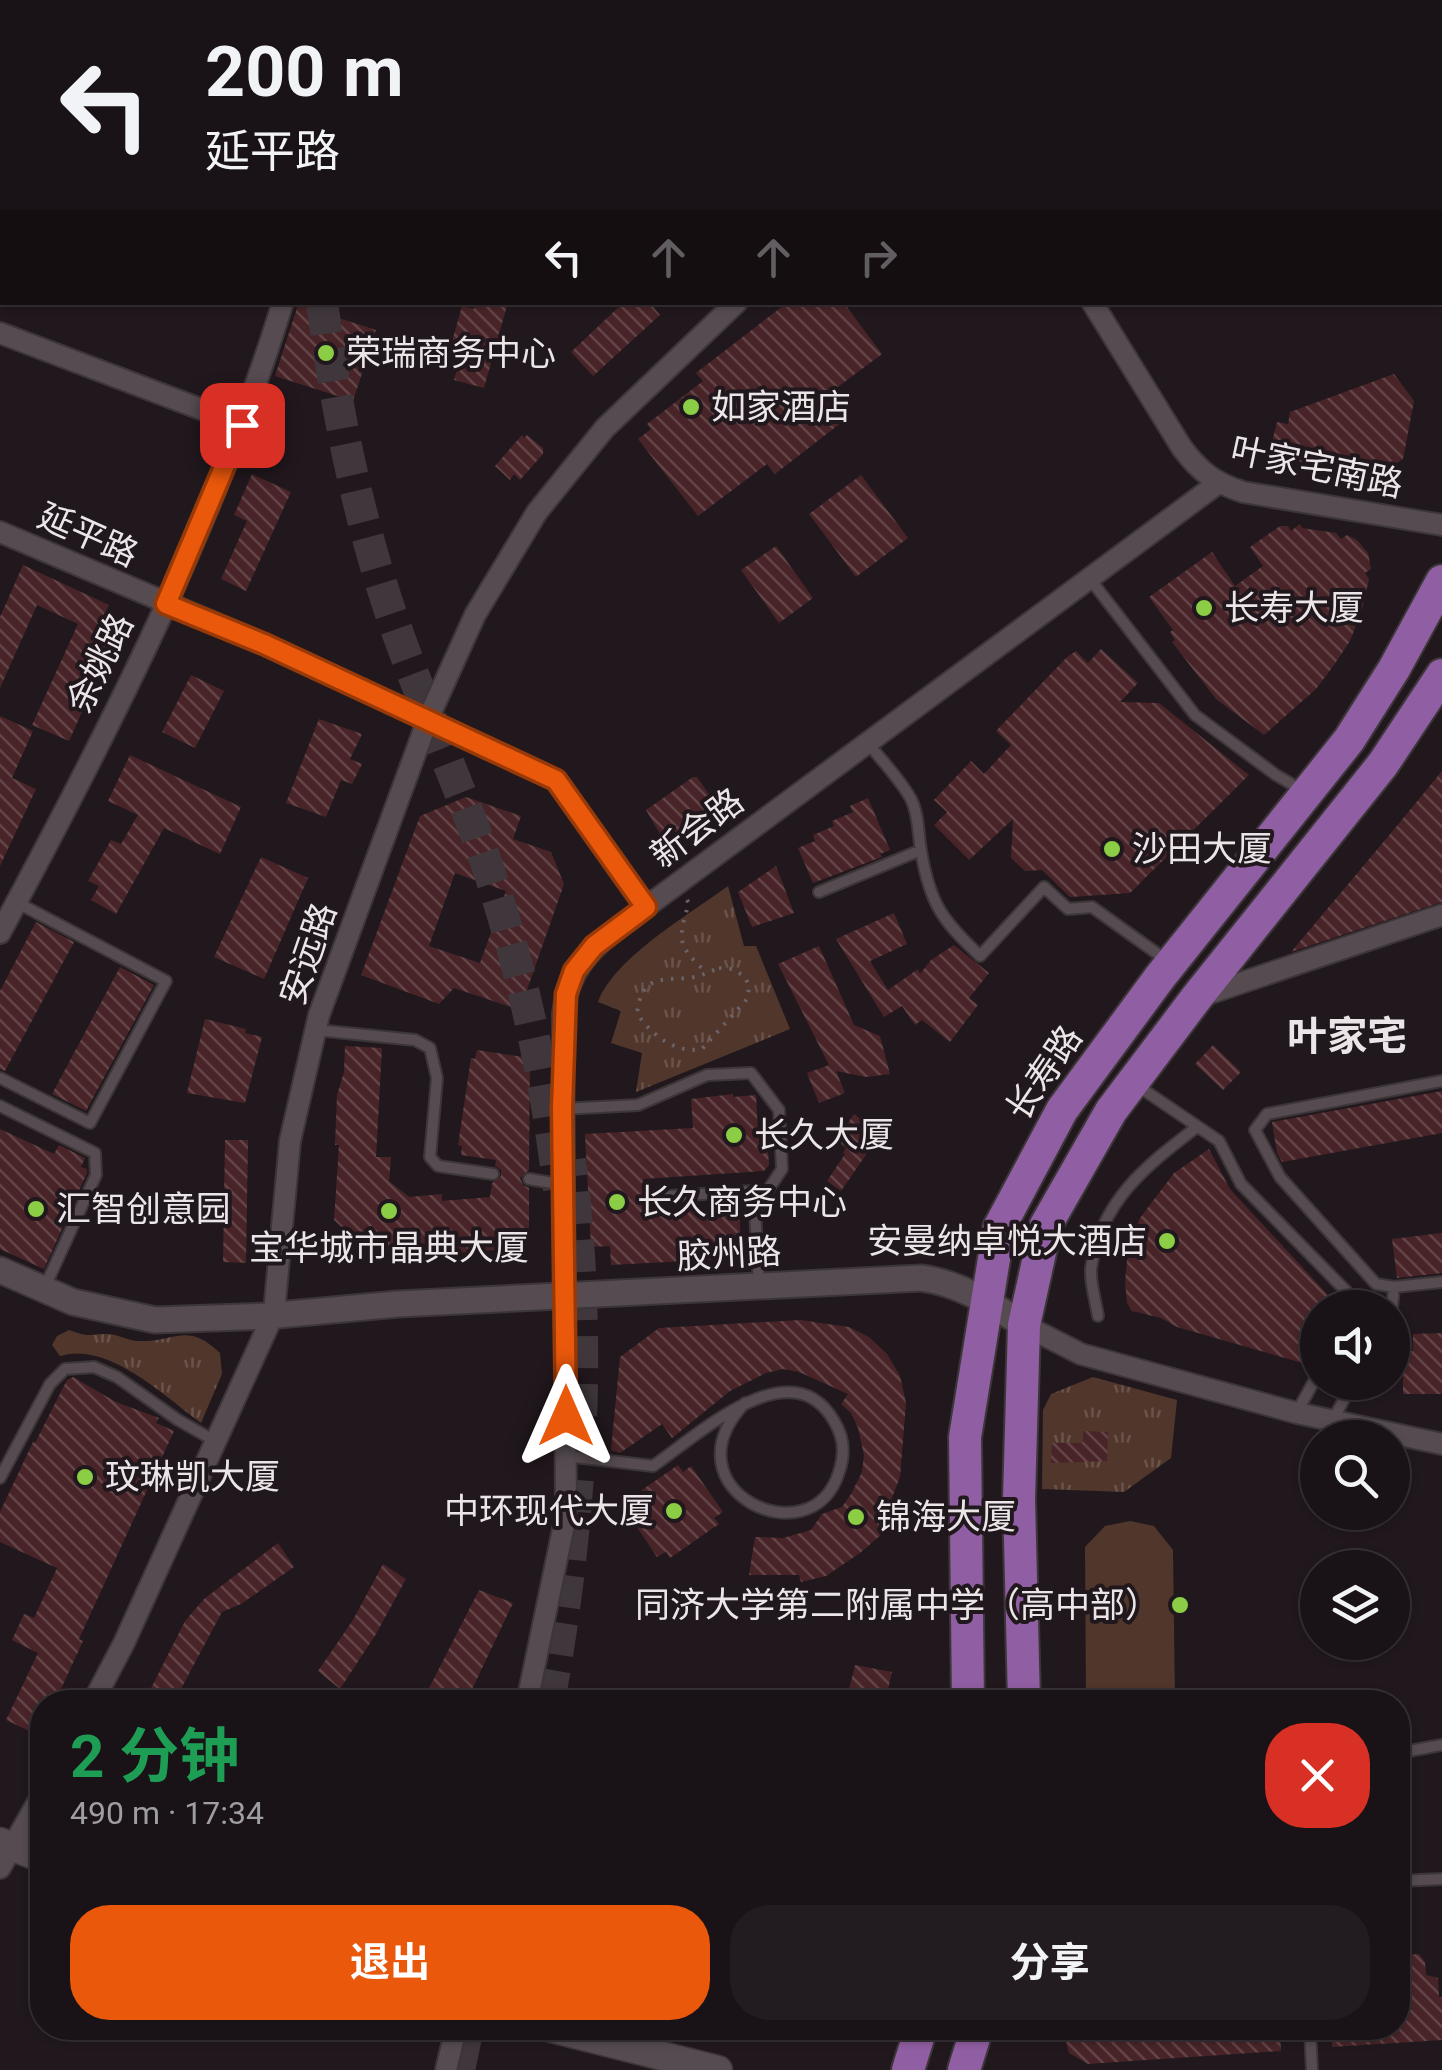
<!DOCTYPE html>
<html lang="zh">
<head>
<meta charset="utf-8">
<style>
	:root { --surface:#191216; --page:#221b1f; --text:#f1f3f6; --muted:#9f9ea1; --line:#373235; --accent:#ea580c }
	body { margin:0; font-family:Roboto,"Noto Sans SC",sans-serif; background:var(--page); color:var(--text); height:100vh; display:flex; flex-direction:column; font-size:38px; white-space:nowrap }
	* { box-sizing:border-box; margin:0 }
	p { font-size:32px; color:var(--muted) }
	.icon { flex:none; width:55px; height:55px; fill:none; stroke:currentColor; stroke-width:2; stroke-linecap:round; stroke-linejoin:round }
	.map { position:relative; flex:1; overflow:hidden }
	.drawer { position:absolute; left:30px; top:1690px; width:1380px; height:350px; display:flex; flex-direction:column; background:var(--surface); border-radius:40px; box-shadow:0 2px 8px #0004,0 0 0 2px var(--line) }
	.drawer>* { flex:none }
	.banner { position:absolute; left:0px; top:0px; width:1442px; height:305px; box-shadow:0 2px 8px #0004,0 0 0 2px var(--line); background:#191216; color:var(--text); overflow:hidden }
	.controls { position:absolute; left:1300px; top:1290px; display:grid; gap:20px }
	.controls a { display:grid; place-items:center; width:110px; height:110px; border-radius:50%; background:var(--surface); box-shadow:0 2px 8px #0004,0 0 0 2px var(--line); font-size:50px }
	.pin { position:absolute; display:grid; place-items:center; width:85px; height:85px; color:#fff; margin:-42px; border-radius:20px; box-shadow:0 5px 15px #0006 }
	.me { position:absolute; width:110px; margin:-55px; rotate:0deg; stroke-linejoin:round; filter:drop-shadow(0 0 8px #0008) }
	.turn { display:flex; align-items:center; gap:35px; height:210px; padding:0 40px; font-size:45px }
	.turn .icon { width:130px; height:130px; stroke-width:2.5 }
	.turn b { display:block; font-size:70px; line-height:85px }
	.lanes { display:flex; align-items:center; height:95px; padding:0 40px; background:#0003; justify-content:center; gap:50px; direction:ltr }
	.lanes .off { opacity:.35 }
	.round { display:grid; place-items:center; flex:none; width:105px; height:105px; border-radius:40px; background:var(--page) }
	.summary { display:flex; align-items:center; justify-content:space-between; height:170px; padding:0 40px }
	h1 { font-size:60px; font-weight:700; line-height:75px; color:#1e9e55 }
	.cta { display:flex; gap:20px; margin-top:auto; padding:20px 40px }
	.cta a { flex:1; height:115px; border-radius:40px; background:var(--accent); color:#fff; font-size:40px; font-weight:700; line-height:115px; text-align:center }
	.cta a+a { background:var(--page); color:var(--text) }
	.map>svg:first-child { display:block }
</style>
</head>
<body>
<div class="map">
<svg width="1442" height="2070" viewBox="0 0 1442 2070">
	<defs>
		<pattern id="grass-tufts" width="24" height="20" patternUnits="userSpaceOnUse" patternTransform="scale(2.5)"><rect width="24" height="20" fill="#50362b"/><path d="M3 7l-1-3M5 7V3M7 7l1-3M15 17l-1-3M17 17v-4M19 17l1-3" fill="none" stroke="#69534a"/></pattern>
		<pattern id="building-back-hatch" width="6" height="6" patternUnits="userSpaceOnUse" patternTransform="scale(2.5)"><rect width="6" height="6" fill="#482428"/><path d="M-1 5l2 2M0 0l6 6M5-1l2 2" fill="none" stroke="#634447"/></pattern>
	</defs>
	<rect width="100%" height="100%" fill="#21181d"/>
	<!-- grass -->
	<path fill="url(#grass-tufts)" d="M 728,886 L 744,946 L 756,946 L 790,1029 L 636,1092 L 642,1053 L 611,1043 L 621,1011 L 598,1002 C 615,957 689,915 728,886 Z
		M 69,1330 C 91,1338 87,1334 107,1334 C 118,1334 128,1341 139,1341 C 176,1342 187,1321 220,1353 L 222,1374 L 201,1423 C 164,1396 108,1341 60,1356 L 52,1345 L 57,1336 Z
		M 1093,1377 L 1177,1400 L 1171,1458 L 1124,1492 L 1042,1489 L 1043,1410 L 1051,1394 Z"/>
	<!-- garden -->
	<path fill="#50362b" d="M 1130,1521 L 1154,1526 L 1173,1550 L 1175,1702 L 1086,1702 L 1085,1547 L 1105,1526 Z"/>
	<!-- building -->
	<path fill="url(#building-back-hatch)" fill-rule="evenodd" d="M 476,302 L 508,302 L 484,388 L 454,380 L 461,355 L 449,352 L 462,306 L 474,309 Z
		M 624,302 L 649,302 L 660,315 L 593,376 L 571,352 Z
		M 788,302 L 843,302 L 882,354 L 823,398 L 842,422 L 775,474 L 767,464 L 698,516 L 638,439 L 651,429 L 647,424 L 703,381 L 696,373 Z
		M 298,305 L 376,330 L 353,401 L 275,376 Z
		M 1394,374 L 1414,401 L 1403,459 L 1373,478 L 1280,457 L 1281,453 L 1270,450 L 1277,422 L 1288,424 L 1290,412 Z
		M 522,435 L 524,438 L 527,435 L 543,448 L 543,454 L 520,480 L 514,474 L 510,480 L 495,466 Z
		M 252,474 L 291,492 L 246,591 L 221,579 L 247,521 L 234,515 Z
		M 861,475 L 908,538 L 856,577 L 809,514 Z
		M 1300,524 L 1302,528 L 1336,533 L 1341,539 L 1347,535 L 1357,540 L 1368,553 L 1371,569 L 1365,573 L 1369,579 L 1362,610 L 1350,641 L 1334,665 L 1316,689 L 1264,735 L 1216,699 L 1172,642 L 1175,640 L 1170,632 L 1173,630 L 1149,597 L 1212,552 L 1235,586 L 1263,566 L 1250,547 L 1280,526 L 1288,526 L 1291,531 Z
		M 776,546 L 813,598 L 779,623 L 741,570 Z
		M 23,565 L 109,605 L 96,632 L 114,640 L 69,741 L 32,725 L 78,624 L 37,605 L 0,688 L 0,617 Z
		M 1101,649 L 1138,683 L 1120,702 L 1159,703 L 1249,775 L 1130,893 L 1070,897 L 1042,870 L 1025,871 L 1011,858 L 1013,819 L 969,860 L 934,825 L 947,812 L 934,800 L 971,761 L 984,774 L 1011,745 L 996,731 L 1067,657 L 1076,651 L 1088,663 Z
		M 191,675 L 224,691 L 195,748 L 162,732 Z
		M 0,716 L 33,731 L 12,778 L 36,789 L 0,866 Z
		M 319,719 L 362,734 L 350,759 L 362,764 L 352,784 L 341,780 L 326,817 L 286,803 Z
		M 130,755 L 241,807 L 220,854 L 164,828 L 116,914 L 91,900 L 99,886 L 88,881 L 111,840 L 121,844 L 138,815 L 108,801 Z
		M 1442,771 L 1442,902 L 1291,952 L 1391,833 Z
		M 693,777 L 697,777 L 718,807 L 678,836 L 676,832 L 660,834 L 646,810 Z
		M 466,797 L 521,816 L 513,839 L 551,852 L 564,884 L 520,1010 L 454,988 L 439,1004 L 361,975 L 420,816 ZM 455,873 L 506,891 L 480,963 L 429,946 Z
		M 868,798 L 890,850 L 880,854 L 882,857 L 813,883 L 798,848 L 815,841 L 813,835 L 834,826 L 832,821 L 853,812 L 850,806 Z
		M 261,857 L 308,878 L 264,979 L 214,957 Z
		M 776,866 L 794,913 L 752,927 L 738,892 Z
		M 894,913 L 907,944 L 870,961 L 888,990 L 918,969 L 920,974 L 931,960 L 954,945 L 989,973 L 969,998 L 978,1005 L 950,1042 L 922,1020 L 915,1025 L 902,1006 L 884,1017 L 836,939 Z
		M 36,922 L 74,942 L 5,1071 L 0,1069 L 0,991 Z
		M 819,946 L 854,1025 L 880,1036 L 890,1074 L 866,1077 L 836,1071 L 845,1093 L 819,1103 L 807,1073 L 829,1065 L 778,964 Z
		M 120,967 L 154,985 L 86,1111 L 52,1094 Z
		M 205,1019 L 246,1029 L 245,1033 L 262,1037 L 245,1103 L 187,1093 Z
		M 1213,1045 L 1241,1072 L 1223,1090 L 1195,1064 Z
		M 345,1046 L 382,1048 L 376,1157 L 391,1157 L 389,1181 L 409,1197 L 442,1194 L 442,1201 L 490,1197 L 492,1183 L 501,1176 L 501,1170 L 495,1166 L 496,1160 L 461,1155 L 462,1146 L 458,1145 L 471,1058 L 475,1059 L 477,1050 L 530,1058 L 529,1170 L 520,1178 L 523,1185 L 529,1188 L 529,1230 L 508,1249 L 444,1254 L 444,1248 L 367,1251 L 334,1220 L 339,1145 L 335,1145 L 337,1095 L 344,1072 Z
		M 1442,1091 L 1442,1133 L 1282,1162 L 1277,1153 L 1272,1122 Z
		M 733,1094 L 733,1097 L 756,1095 L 758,1131 L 767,1138 L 769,1165 L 764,1171 L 643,1179 L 645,1214 L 683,1212 L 683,1209 L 697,1208 L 698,1212 L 739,1209 L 742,1258 L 611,1265 L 610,1246 L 591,1247 L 585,1134 L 693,1128 L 691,1099 Z
		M 854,1114 L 881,1133 L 841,1191 L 827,1181 L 845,1154 L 843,1153 L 846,1148 L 836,1141 Z
		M 0,1129 L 54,1154 L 59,1145 L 85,1158 L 81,1167 L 87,1169 L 87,1173 L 44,1269 L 0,1249 Z
		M 225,1140 L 248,1140 L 246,1263 L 223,1262 Z
		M 1209,1149 L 1230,1189 L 1340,1308 L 1318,1308 L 1318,1342 L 1306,1364 L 1177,1327 L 1161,1318 L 1132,1311 L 1127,1303 L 1125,1282 L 1128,1250 L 1140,1218 L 1174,1173 Z
		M 1442,1233 L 1442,1273 L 1397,1278 L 1392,1239 Z
		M 800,1320 L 849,1327 L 869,1337 L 887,1354 L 900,1376 L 906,1403 L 900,1477 L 888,1508 L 895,1512 L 882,1534 L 860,1553 L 826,1576 L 801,1582 L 799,1575 L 749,1575 L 755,1537 L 783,1538 L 811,1530 L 822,1514 L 842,1507 L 851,1494 L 862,1472 L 864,1455 L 858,1428 L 851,1413 L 841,1404 L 848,1394 L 799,1372 L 783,1369 L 766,1373 L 730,1391 L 672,1438 L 662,1424 L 620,1453 L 611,1450 L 620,1357 L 659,1328 Z
		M 1442,1333 L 1442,1394 L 1403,1394 L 1403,1351 L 1413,1351 L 1413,1334 Z
		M 73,1377 L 116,1402 L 159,1418 L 156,1423 L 174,1431 L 79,1639 L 83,1641 L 55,1702 L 42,1702 L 42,1737 L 6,1720 L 38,1653 L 12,1640 L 24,1614 L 34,1618 L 57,1568 L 0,1542 L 0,1512 L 33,1442 L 35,1443 L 67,1380 Z
		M 1083,1431 L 1108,1432 L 1107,1461 L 1051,1463 L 1052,1443 L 1083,1443 Z
		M 678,1465 L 683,1472 L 691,1466 L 723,1512 L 714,1518 L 719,1524 L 670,1558 L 666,1552 L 657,1557 L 626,1511 L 634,1506 L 629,1499 Z
		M 278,1543 L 294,1567 L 241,1604 L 222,1612 L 174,1702 L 144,1702 L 185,1621 L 204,1599 Z
		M 383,1564 L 406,1579 L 376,1634 L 340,1689 L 318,1671 L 353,1620 Z
		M 479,1590 L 513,1603 L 466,1702 L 422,1702 Z
		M 855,1665 L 892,1672 L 885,1702 L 846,1702 Z
		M 1398,1770 L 1412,1786 L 1408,1795 L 1412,1864 L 1398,1865 Z
		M 1419,1954 L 1425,1962 L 1426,1975 L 1438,1978 L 1439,1997 L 1442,1997 L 1442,2040 L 1332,2047 L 1331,2028 L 1398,2028 L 1398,1956 Z
		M 1062,2028 L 1280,2028 L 1281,2051 L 1088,2064 L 1069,2053 Z"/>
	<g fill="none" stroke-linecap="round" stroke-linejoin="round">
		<!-- trunk-tunnel -->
		<path stroke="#3f373b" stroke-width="32" stroke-dasharray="32 16" stroke-linecap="butt" d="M 321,2 L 322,0
			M 322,302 C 334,393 351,482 377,570 C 408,675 457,774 491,877 C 524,979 546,1082 559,1189
			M 549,1702 C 582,1520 593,1344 570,1160
			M 459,2070 L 468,2028"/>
		<!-- service casing -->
		<g stroke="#3c3638" stroke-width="14">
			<path id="service" d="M 1090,579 L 1195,715 L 1276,775 L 1302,790
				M 868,743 C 882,761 900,779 911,799 C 919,815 918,834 921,851 C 930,904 942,920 980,956 L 1044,887 L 1068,909 L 1092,907 L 1169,962
				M 819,892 L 921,850
				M 316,1030 L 415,1040 L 430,1048 L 437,1078 L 430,1157 L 438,1166 L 493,1174
				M 0,1078 L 90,1123 L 166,981 L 16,902
				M 1442,1081 L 1267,1114 L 1255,1130 L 1280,1177 L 1376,1284 L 1394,1287 L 1442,1282
				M 1138,1086 L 1219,1141 L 1241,1184 L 1346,1291 L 1354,1308
				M 0,1106 L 95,1153 L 96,1175 L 44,1289
				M 562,1109 L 638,1105 L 707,1075 L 751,1073 L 779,1110 L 782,1169 L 755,1210 L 759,1286
				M 529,1179 L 564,1185
				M 653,1197 L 754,1191 L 755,1209
				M 1392,1308 L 1394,1287
				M 1098,1316 C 1096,1302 1090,1284 1091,1269 C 1100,1201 1147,1165 1197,1127
				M 1297,1412 L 1318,1374
				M 1333,1420 L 1353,1382
				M 566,1456 L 653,1466 C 697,1436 791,1347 834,1421 C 844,1437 845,1455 839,1472 C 812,1561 663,1489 745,1403
				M 0,1478 L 50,1384 L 65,1369 L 94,1367 L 117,1377 L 178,1420 L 215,1441
				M 1398,1753 L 1442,1745
				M 1398,1881 L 1442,1879
				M 1310,2028 L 1312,2070"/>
		</g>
		<!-- minor casing -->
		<g stroke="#3c3638" stroke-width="24">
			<path id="minor" d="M 804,0 L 808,2
				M 367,2 L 368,0
				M 1116,2 L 1121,0
				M 1092,302 L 1182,448 C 1200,472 1215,483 1243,492 L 1442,525
				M 0,333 L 243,425
				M 0,532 L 264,644 L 556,780 L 646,907
				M 0,933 C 109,731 215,523 283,302
				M 1199,997 L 1442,915
				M 1024,1325 L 1081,1354 L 1297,1413 L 1442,1444
				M 93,1702 L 124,1643 L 274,1313 L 290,1141 L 319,1015 L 428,719 L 475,615 L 537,512 L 605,428 L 737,302
				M 527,1702 L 566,1515 L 563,1014 C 570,958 604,939 646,907 L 1217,484
				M 0,1868 L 42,1795
				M 446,2070 L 456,2028"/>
		</g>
		<!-- tertiary casing -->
		<g stroke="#3c3638" stroke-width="29">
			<path id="tertiary" d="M 0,1270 L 73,1302 L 155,1320 L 267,1316 L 398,1304 L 921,1278 C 960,1283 991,1304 1024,1325"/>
		</g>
		<!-- secondary casing -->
		<g stroke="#3c3638" stroke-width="31">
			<path id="secondary" d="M 0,1842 L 42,1858
				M 551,2028 L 718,2070"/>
		</g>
		<!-- primary casing -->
		<g stroke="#3c3638" stroke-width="36">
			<path id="primary" d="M 968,1702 L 965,1437 L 999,1228 L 1062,1110 L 1160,977 L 1349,740 L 1394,669 L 1442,581
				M 1024,1702 L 1019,1499 L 1024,1325 L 1046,1225 L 1111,1111 L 1197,997 L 1383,764 L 1442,675
				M 908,2070 L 921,2028
				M 964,2070 L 977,2028"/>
		</g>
		<!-- path -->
		<path stroke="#6b6367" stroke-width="4" stroke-dasharray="2.5 8" stroke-linecap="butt" d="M 687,900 L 689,903 C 677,941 678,946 707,973
			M 719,968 L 732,969 L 744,976 L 749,985 L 748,998 L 702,1049 C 675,1054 650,1034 637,1013 C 642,977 657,980 688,978 C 699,977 709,972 719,968 Z"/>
		<!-- service -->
		<use href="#service" stroke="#554b50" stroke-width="10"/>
		<!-- minor -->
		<use href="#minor" stroke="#554b50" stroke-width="20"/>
		<!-- tertiary -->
		<use href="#tertiary" stroke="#554b50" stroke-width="25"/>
		<!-- secondary -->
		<use href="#secondary" stroke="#554b50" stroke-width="28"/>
		<!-- primary -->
		<use href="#primary" stroke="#905ea2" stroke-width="32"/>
	</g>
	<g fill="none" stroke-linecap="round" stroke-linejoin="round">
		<!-- route casing -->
		<g stroke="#983908" stroke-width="25">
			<path id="route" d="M 242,425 L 166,604 L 264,644 L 556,780 L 646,907 L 594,946 L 574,971 L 566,994 L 562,1109 L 566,1416"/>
		</g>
		<!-- route -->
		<use href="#route" stroke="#ea580c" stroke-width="18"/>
	</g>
	<!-- markers -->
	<g fill="#8bce46" stroke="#21181d" stroke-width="4">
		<circle cx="326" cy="353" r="10"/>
		<circle cx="691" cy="407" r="10"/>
		<circle cx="1204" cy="608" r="10"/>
		<circle cx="1112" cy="849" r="10"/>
		<circle cx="734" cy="1135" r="10"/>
		<circle cx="617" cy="1202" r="10"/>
		<circle cx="36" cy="1209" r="10"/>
		<circle cx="389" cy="1211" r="10"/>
		<circle cx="1167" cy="1241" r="10"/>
		<circle cx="85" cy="1477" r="10"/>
		<circle cx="674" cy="1511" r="10"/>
		<circle cx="856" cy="1517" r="10"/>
		<circle cx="1180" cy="1605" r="10"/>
	</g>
	<g text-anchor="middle" stroke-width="8" stroke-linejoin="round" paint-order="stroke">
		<!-- poi labels -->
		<g font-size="35" fill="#ebe5e8" stroke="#21181d" text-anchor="start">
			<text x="346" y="365">荣瑞商务中心</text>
			<text x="711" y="419">如家酒店</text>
			<text x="1224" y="620">长寿大厦</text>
			<text x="1132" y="861">沙田大厦</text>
			<text x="754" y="1147">长久大厦</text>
			<text x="637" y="1214">长久商务中心</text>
			<text x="56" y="1221">汇智创意园</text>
			<text x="1147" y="1253" text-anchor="end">安曼纳卓悦大酒店</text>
			<text x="389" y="1260" text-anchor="middle">宝华城市晶典大厦</text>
			<text x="105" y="1489">玟琳凯大厦</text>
			<text x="654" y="1523" text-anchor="end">中环现代大厦</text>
			<text x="876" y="1529">锦海大厦</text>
			<text x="1160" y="1617" text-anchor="end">同济大学第二附属中学（高中部）</text>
		</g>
		<!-- street labels -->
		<g font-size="35" fill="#ebe5e8" stroke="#21181d">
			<text transform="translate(1317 467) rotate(12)" y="12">叶家宅南路</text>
			<text transform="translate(88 535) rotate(24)" y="12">延平路</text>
			<text transform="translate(100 663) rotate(-64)" y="12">余姚路</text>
			<text transform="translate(697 828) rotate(-37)" y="12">新会路</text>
			<text transform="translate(308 954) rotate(-71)" y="12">安远路</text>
			<text transform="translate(1044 1073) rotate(-56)" y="12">长寿路</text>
			<text transform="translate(729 1254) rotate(-3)" y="12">胶州路</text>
		</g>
		<!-- quarter labels -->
		<g font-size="40" font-weight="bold" fill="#ebe5e8" stroke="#21181d">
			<text x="1347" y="1050">叶家宅</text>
		</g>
	</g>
</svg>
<div class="controls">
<a><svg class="icon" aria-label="sound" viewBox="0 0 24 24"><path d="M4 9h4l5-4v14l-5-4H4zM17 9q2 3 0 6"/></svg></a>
<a><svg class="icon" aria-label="search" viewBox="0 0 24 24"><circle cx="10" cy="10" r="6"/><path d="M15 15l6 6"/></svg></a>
<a><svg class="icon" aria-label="layers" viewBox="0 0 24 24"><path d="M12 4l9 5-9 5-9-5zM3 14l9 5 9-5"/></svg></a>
</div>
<div class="pin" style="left:242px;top:425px;background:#d93025"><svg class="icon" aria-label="arrive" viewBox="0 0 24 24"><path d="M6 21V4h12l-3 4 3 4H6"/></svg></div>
<svg class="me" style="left:566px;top:1416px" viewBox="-20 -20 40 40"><path d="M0-17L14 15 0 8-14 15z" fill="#ea580c" stroke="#fff" stroke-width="4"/></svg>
<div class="banner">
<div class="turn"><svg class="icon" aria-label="left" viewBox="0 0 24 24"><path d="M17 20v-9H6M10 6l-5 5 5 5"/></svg><div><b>200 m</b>延平路</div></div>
<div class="lanes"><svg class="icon" aria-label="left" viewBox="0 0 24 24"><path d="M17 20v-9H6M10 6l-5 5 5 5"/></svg><svg class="icon off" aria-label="ahead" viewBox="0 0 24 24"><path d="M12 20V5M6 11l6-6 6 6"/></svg><svg class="icon off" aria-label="ahead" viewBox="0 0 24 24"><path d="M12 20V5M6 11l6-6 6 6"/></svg><svg class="icon off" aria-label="right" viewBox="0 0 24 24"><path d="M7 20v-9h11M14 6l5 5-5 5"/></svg></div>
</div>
<section class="drawer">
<div class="summary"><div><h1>2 分钟</h1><p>490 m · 17:34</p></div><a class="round" style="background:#d93025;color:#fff"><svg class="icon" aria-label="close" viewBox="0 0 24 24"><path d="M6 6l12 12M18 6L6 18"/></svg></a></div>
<div class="cta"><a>退出</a><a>分享</a></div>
</section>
</div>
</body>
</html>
